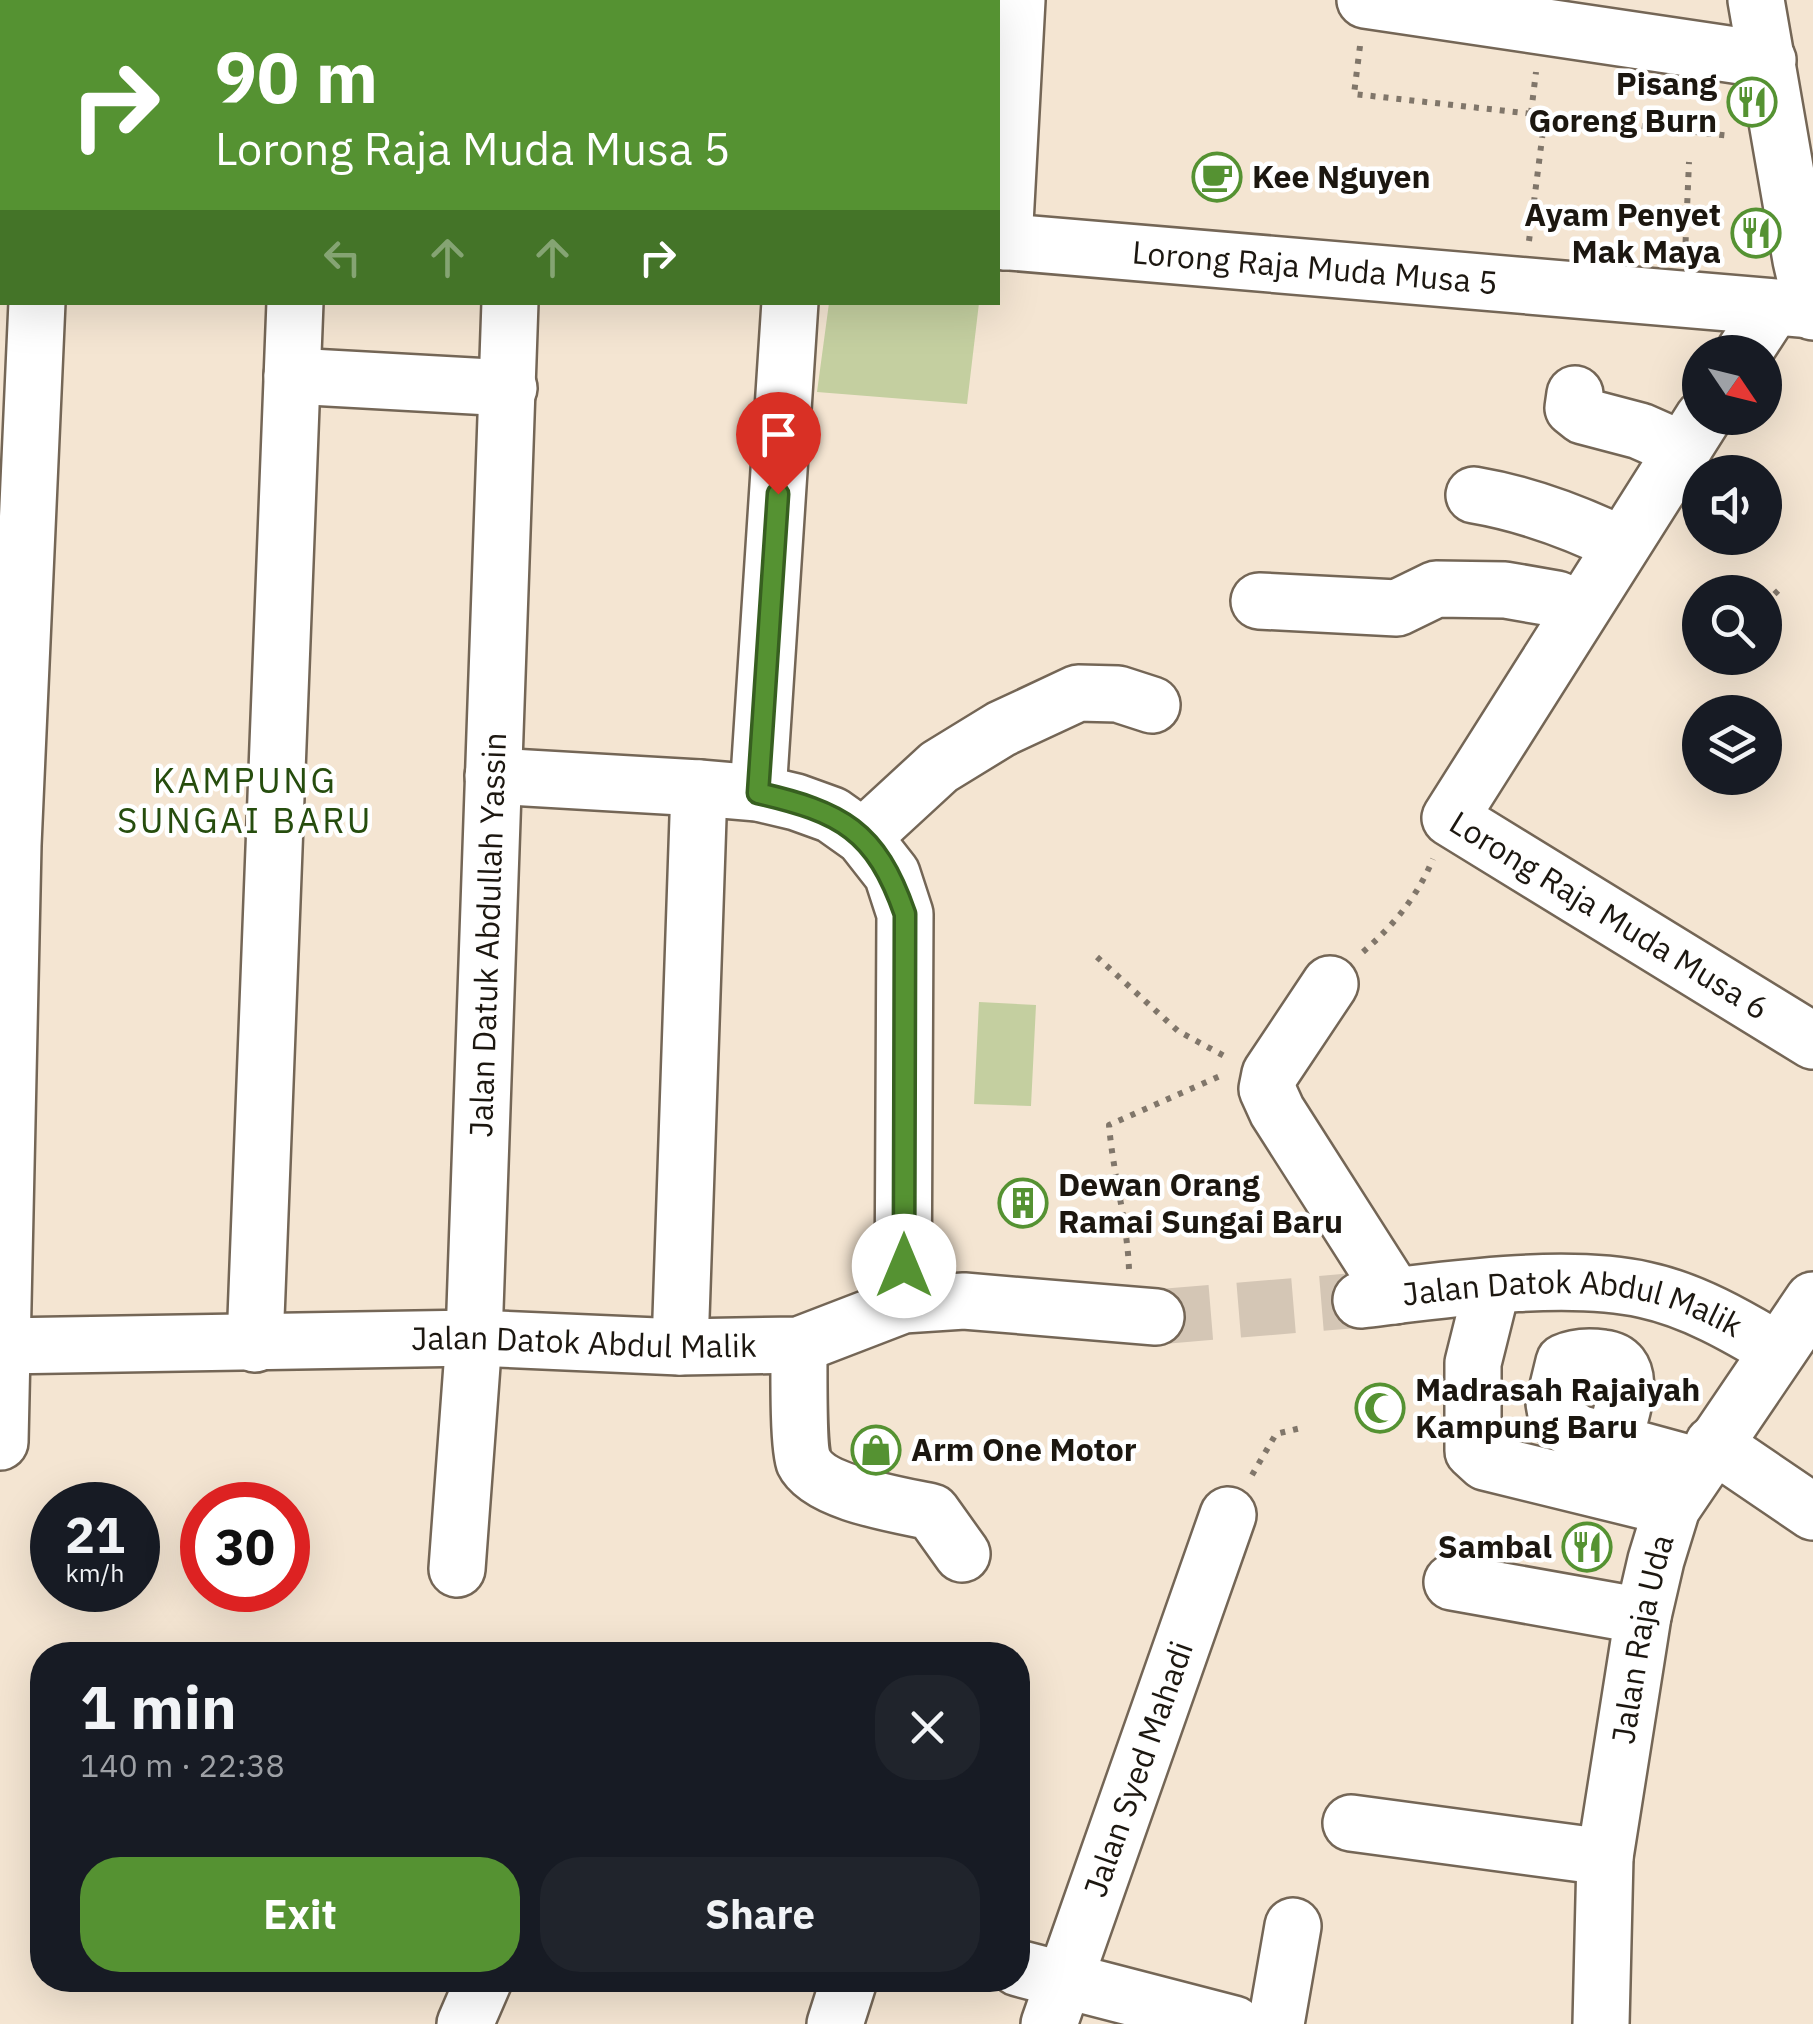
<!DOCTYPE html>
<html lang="en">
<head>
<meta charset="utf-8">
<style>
	:root { --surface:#171b24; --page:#20242c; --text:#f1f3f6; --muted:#9ea1a6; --accent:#559232 }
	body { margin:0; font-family:"IBM Plex Sans",sans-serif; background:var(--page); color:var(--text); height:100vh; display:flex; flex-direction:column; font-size:38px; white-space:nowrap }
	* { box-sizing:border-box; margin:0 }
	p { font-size:32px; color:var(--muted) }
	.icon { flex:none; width:55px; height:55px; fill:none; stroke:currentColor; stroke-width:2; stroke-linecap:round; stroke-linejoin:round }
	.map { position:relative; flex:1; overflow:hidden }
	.side { position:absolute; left:30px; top:1642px; width:1000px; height:350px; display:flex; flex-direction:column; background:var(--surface); border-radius:40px; box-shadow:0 10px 40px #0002 }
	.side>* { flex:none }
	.top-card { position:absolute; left:0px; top:0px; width:1000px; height:305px; box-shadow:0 10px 40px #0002; background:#559232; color:#fff; overflow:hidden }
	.needle { width:65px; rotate:125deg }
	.buttons { position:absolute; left:1682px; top:335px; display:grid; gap:20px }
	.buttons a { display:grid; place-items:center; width:100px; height:100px; border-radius:50%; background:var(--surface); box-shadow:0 10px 40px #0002; font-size:50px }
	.speed { position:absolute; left:30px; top:1482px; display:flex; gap:20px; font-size:50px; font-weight:700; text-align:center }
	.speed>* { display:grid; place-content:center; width:130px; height:130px; border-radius:50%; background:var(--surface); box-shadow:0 10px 40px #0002; line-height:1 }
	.speed small { font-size:25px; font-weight:400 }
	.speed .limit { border:15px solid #d22; background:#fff; color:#111 }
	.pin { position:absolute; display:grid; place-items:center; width:85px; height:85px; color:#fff; margin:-102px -42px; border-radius:50% 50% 50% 0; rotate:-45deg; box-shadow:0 0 10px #0007 }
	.pin .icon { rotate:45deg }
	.me { position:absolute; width:110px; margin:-55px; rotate:0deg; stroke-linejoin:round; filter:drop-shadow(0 0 8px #0008) }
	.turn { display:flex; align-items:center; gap:35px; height:210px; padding:0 50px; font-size:45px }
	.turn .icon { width:130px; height:130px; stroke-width:2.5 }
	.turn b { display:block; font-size:70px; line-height:85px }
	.lanes { display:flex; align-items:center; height:95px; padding:0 50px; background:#0003; justify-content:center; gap:50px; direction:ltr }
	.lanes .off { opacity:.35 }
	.round { display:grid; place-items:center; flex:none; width:105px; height:105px; border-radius:40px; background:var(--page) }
	.summary { display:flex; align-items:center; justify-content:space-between; height:170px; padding:0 50px }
	h1 { font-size:60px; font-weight:800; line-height:75px }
	.action { display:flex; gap:20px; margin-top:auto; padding:20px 50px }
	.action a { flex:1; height:115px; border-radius:40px; background:var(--accent); color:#fff; font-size:40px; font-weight:800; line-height:115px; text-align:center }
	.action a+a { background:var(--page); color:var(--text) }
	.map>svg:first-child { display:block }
</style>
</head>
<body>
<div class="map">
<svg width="1813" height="2024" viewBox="0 0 1813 2024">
	<rect width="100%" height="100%" fill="#f4e5d2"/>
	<!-- green -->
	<path fill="#c4cfa0" d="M 829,303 L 979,303 L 967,404 L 817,392 Z
		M 979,1002 L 1036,1005 L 1031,1106 L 974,1104 Z"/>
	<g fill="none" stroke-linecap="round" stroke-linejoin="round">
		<!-- minor-tunnel -->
		<path stroke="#d4c6b5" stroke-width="55" stroke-dasharray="55 28" stroke-linecap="butt" d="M 1156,1317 L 1361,1300"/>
		<!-- minor casing -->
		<g stroke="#746656" stroke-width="60">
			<g id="minor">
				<path d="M 1365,0 L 1768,60"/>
				<path d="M 1756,0 L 1801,260 L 1813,312"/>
				<path d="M 50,2 L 50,0"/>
				<path d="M 307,2 L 307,0"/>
				<path d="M 517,2 L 517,0"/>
				<path id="s1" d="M 998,241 L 1812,310"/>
				<path d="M 1004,242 L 1017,0"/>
				<path d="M 1744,352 L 1772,309"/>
				<path d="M 292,376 L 509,388"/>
				<path d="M 1575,394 L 1573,408 L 1583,416 L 1640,431 L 1683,450"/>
				<path id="s2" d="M 1703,418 L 1450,818 L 1813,1041"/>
				<path d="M 1474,495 C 1527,504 1575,522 1622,545"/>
				<path d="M 1259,601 L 1397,608 L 1436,589 L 1505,590 L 1557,599 L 1580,611"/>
				<path d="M 493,776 L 699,788 L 758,793 L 796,802 L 832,815 L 863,837 L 892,874 L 905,914 L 903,1305"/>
				<path d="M 758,793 L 790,302"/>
				<path d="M 863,837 L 939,767 L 1001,729 L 1078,693 L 1118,694 L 1152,705"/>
				<path d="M 1330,984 L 1270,1074 L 1267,1089 L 1277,1111 L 1395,1296"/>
				<path d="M 1492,1287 L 1473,1363 L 1473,1451 L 1485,1462 L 1672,1508"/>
				<path id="s3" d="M 1361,1300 C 1443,1290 1565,1272 1645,1290 C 1692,1300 1737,1326 1777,1350"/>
				<path d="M 255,1344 L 295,302"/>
				<path d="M 799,1345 C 799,1366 798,1449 804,1462 C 819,1493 900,1505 932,1512 L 962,1554"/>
				<path id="s4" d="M 2,1346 L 474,1338 L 680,1347 L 799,1345 L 903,1305 L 964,1301 L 1156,1317"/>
				<path d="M 680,1347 L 699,788"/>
				<path d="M 1614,1441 C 1619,1417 1643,1362 1603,1358 C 1589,1356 1577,1356 1564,1362 L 1554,1403 L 1557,1420 L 1578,1433 L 1699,1466"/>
				<path d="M 0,1442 L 13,845 L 37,302"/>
				<path d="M 1713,1444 L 1813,1512"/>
				<path id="s5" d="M 457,1569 L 474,1338 L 510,302"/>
				<path d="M 1452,1582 L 1643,1616"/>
				<path d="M 1351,1823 L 1605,1857"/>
				<path d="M 1018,1968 L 1234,2024"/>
				<path d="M 465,2024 L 484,1980"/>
				<path d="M 835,2024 L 849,1980"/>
				<path id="s6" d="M 1049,2024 L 1228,1515"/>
				<path d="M 1276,2024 L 1293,1926"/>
				<path id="s7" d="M 1601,2024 L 1605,1857 L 1643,1616 L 1656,1560 L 1672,1508 L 1813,1300"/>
			</g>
		</g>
		<!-- path -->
		<path stroke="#80766a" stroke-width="6" stroke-dasharray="5 8" stroke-linecap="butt" d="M 1360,46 L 1354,94 L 1731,136
			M 1531,113 L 1536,72
			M 1529,241 L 1545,115
			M 1685,255 L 1689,162
			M 1765,603 L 1783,586
			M 1363,952 C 1394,925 1417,897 1433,859
			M 1097,957 L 1178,1031 L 1228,1058
			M 1129,1269 C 1127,1220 1113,1174 1109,1125 L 1220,1076
			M 1252,1475 L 1276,1434 L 1305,1427"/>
		<!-- minor -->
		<use href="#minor" stroke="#fff" stroke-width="55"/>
	</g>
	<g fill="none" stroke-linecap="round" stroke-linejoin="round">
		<!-- route casing -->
		<g stroke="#375f20" stroke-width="25">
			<path id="route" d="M 778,494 L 758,793 C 841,812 876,830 905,914 L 904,1266"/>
		</g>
		<!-- route -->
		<use href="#route" stroke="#559232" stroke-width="18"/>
	</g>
	<!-- icons -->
	<defs>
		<g id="restaurant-ring" transform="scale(2.5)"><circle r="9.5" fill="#fff" stroke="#559232" stroke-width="1.5"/><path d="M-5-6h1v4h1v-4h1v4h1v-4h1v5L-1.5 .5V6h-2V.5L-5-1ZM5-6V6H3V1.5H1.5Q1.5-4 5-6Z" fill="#559232"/></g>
		<g id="cafe-ring" transform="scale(2.5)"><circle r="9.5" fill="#fff" stroke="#559232" stroke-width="1.5"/><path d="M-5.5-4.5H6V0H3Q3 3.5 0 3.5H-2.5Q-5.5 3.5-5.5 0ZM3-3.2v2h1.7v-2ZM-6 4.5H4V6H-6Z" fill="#559232"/></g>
		<g id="building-ring" transform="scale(2.5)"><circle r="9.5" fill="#fff" stroke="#559232" stroke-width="1.5"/><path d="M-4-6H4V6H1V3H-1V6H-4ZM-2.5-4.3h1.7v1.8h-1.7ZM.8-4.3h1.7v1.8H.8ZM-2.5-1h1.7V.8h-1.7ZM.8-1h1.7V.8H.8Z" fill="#559232"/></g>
		<g id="mosque-ring" transform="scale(2.5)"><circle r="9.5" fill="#fff" stroke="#559232" stroke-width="1.5"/><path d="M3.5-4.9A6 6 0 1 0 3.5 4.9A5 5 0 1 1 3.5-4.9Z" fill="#559232"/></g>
		<g id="shop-ring" transform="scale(2.5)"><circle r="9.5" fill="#fff" stroke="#559232" stroke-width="1.5"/><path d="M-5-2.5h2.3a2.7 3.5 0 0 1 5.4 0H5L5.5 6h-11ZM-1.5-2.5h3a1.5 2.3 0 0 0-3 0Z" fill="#559232"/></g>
	</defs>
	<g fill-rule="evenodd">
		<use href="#restaurant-ring" x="1752" y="102"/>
		<use href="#cafe-ring" x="1217" y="177"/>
		<use href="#restaurant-ring" x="1756" y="233"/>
		<use href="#building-ring" x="1023" y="1203"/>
		<use href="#mosque-ring" x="1380" y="1408"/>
		<use href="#shop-ring" x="876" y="1450"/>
		<use href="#restaurant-ring" x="1587" y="1547"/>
	</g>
	<g text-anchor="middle" stroke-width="9" stroke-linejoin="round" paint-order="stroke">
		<!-- poi labels -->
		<g font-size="32" font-weight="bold" fill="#1c1710" stroke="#fff" text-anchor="start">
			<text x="1717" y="95" text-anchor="end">Pisang<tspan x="1717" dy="37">Goreng Burn</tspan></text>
			<text x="1252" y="188">Kee Nguyen</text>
			<text x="1721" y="226" text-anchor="end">Ayam Penyet<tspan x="1721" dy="37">Mak Maya</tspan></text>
			<text x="1058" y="1196">Dewan Orang<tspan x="1058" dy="37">Ramai Sungai Baru</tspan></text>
			<text x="1415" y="1401">Madrasah Rajaiyah<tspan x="1415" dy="37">Kampung Baru</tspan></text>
			<text x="911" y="1461">Arm One Motor</text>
			<text x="1552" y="1558" text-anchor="end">Sambal</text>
		</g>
		<!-- street labels -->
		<g font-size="32" fill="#1c1710" stroke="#fff">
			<text dy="11" stroke="none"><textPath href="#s1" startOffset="318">Lorong Raja Muda Musa 5</textPath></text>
			<text dy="11" stroke="none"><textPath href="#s2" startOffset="660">Lorong Raja Muda Musa 6</textPath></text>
			<text dy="11" stroke="none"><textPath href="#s5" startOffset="635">Jalan Datuk Abdullah Yassin</textPath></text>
			<text dy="11" stroke="none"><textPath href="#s3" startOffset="215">Jalan Datok Abdul Malik</textPath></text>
			<text dy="11" stroke="none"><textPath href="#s4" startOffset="582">Jalan Datok Abdul Malik</textPath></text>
			<text dy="11" stroke="none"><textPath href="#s7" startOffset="388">Jalan Raja Uda</textPath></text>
			<text dy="11" stroke="none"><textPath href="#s6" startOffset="270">Jalan Syed Mahadi</textPath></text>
		</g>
		<!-- neighbourhood labels -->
		<g font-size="35" letter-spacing="2.5" fill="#264d0e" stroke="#fff">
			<text x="245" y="793">KAMPUNG<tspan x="245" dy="40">SUNGAI BARU</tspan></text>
		</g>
	</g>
</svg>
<div class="buttons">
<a><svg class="needle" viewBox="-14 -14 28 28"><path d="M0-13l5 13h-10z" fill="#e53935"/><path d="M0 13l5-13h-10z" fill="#9ea1a6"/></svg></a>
<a><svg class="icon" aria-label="sound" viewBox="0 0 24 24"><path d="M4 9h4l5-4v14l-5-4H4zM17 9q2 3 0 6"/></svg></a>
<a><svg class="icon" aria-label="search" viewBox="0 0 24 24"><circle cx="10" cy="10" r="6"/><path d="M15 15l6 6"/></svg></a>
<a><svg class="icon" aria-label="layers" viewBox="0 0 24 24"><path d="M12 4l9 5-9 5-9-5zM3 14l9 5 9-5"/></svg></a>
</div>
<div class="speed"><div>21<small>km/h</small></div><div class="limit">30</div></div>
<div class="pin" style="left:778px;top:494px;background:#d93025"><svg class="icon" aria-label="arrive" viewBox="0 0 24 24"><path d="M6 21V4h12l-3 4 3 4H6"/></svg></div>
<svg class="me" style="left:904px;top:1266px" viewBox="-20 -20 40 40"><circle r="19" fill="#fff"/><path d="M0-13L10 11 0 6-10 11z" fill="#559232"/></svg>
<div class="top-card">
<div class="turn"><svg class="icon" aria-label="right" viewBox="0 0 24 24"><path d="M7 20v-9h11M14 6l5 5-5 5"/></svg><div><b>90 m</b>Lorong Raja Muda Musa 5</div></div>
<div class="lanes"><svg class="icon off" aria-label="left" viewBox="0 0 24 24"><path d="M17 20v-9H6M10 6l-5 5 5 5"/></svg><svg class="icon off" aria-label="ahead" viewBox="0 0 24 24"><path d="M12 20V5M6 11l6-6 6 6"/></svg><svg class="icon off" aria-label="ahead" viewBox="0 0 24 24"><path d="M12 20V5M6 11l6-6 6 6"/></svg><svg class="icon" aria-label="right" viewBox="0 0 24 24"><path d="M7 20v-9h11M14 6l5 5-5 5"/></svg></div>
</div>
<section class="side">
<div class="summary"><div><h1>1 min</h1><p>140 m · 22:38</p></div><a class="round"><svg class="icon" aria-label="close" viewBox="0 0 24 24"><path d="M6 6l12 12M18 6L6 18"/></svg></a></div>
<div class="action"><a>Exit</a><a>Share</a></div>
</section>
</div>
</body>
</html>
